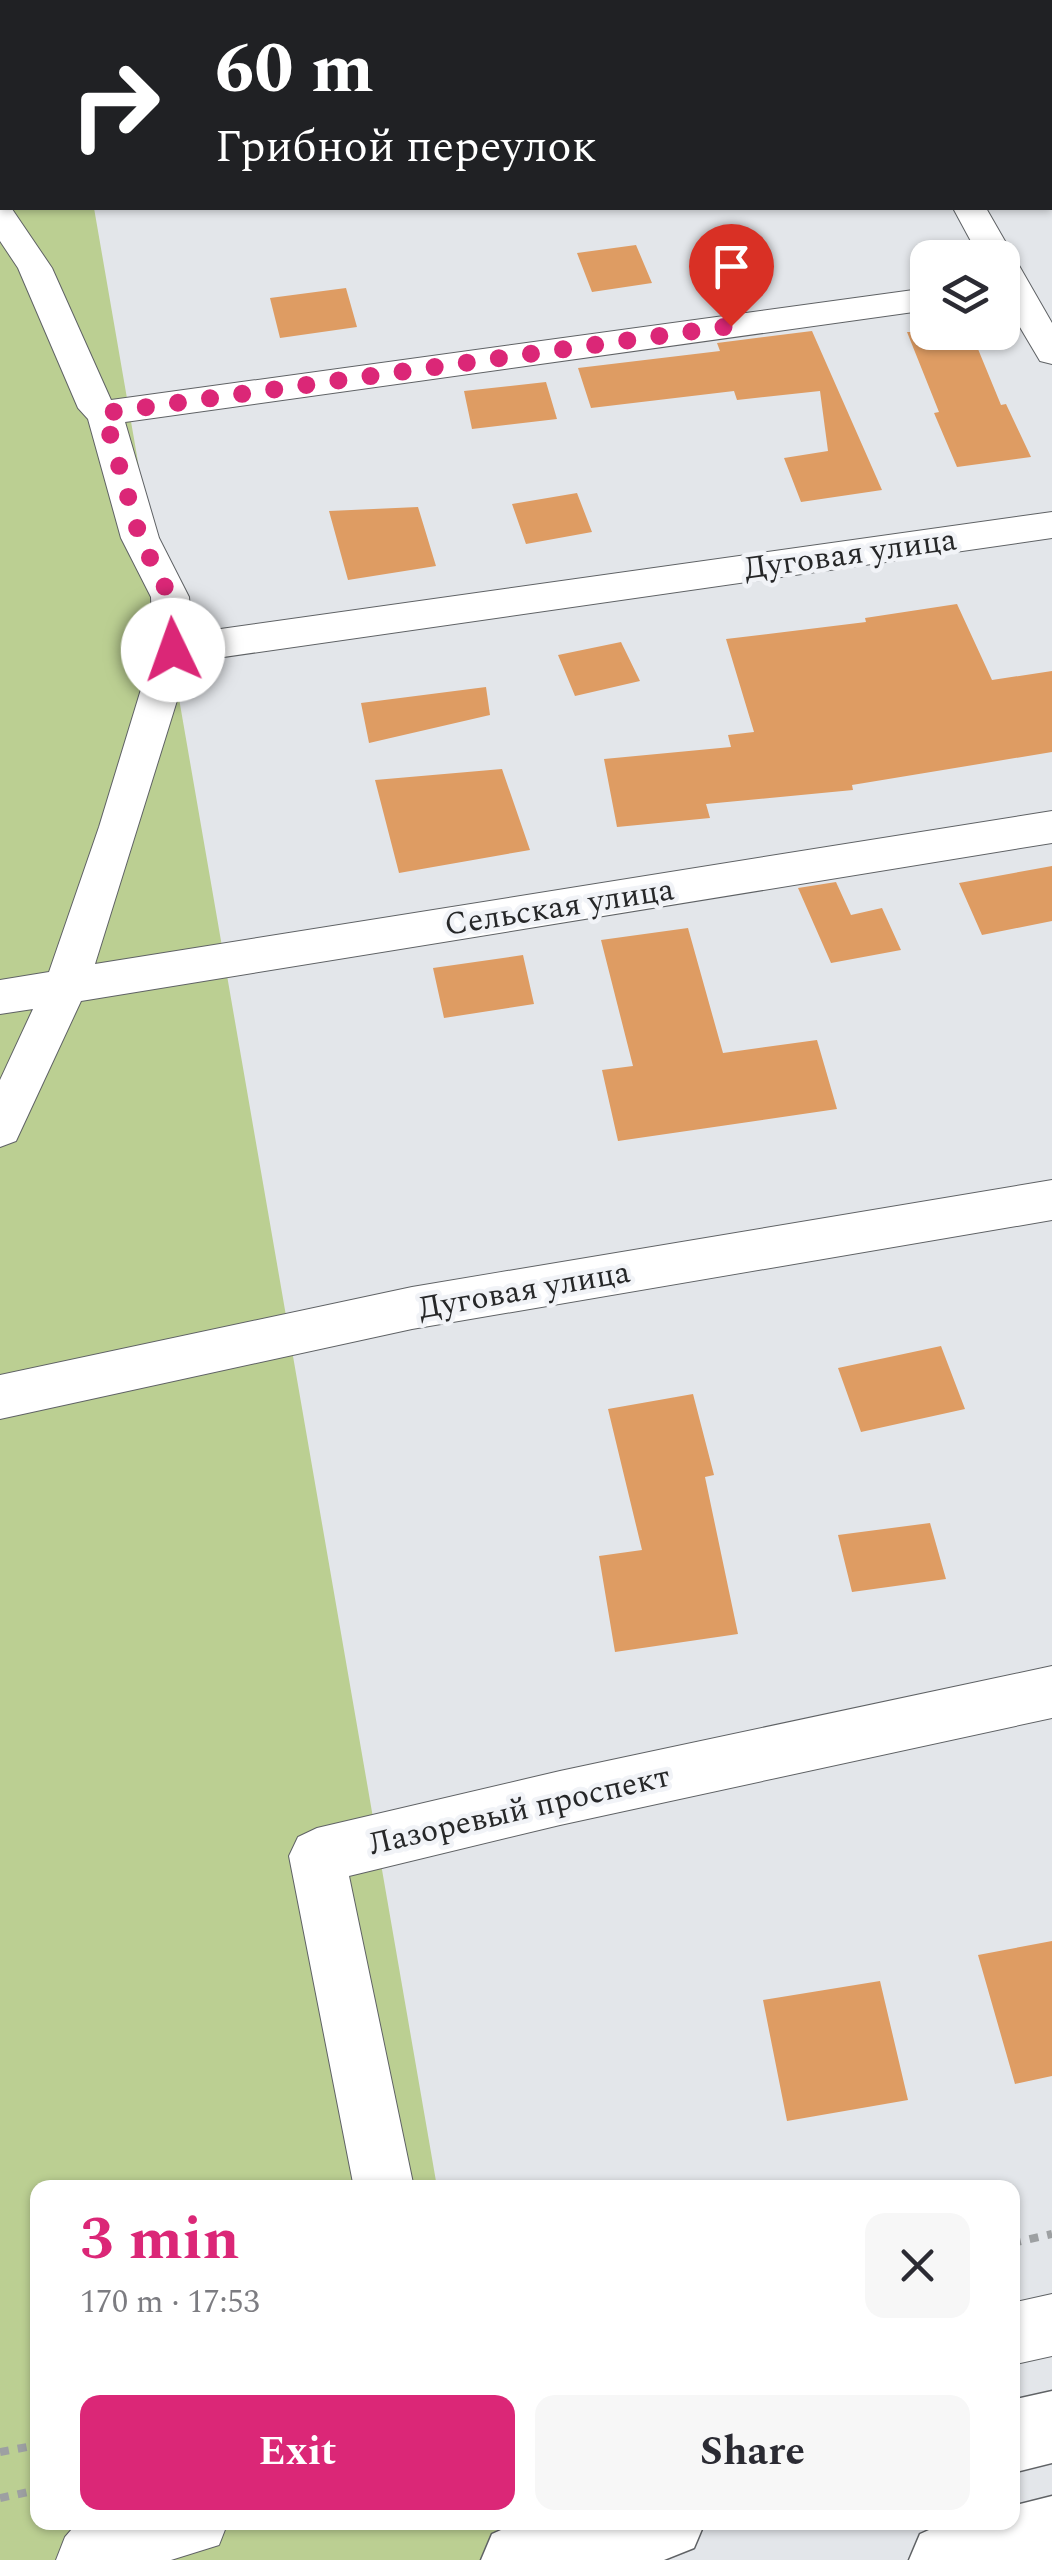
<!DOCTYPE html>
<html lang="en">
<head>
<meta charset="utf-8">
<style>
	:root { --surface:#fff; --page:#f7f7f7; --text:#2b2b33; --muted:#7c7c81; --accent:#db2777 }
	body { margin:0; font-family:Spectral,serif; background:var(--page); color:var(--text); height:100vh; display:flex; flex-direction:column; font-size:38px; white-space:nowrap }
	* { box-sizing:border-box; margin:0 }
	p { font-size:32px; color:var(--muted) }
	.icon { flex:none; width:55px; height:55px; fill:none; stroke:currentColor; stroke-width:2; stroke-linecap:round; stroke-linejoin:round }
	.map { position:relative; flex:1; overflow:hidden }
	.details { position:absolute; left:30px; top:2180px; width:990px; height:350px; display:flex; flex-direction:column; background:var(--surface); border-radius:20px; box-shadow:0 2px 8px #0004 }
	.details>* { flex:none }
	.banner { position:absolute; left:0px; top:0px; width:1052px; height:210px; box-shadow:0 2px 8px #0004; background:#202124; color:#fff; overflow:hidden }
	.tools { position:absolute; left:910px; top:240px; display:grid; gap:20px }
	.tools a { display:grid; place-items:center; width:110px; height:110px; border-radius:20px; background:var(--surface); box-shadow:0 2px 8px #0004; font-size:50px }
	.pin { position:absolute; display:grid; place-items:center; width:85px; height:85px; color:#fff; margin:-102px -42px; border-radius:50% 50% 50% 0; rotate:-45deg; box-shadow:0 0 10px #0007 }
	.pin .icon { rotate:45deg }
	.me { position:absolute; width:110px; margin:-55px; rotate:357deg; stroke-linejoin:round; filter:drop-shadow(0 0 8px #0008) }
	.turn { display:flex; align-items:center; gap:35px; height:210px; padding:0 50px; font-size:45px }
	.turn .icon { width:130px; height:130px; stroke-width:2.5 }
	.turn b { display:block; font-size:70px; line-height:85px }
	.round { display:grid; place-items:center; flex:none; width:105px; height:105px; border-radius:20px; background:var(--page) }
	.head { display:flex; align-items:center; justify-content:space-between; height:170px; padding:0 50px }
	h1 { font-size:60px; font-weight:700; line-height:75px; color:var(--accent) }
	.action { display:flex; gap:20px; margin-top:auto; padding:20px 50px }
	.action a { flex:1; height:115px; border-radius:20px; background:var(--accent); color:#fff; font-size:40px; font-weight:700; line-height:115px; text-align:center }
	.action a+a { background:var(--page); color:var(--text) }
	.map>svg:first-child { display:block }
</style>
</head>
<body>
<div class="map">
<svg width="1052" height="2560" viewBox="0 0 1052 2560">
	<rect width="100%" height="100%" fill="#e3e6ea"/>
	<!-- green -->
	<path fill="#bbcf92" d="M 0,0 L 58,0 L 2,2 L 2,208 L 94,208 L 437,2187 L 38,2188 L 38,2522 L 495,2523 L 502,2560 L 0,2560 Z"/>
	<!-- building -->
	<path fill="#de9c63" d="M 636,245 L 652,283 L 592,292 L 577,253 Z
		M 346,288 L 357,327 L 280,338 L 270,298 Z
		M 812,331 L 882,490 L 801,502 L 784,458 L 828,451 L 820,391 L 737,400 L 734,391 L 591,408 L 578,368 L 720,351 L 717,343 Z
		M 907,332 L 971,332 L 1001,405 L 1006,404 L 1031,457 L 957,467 L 934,413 L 939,412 Z
		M 546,382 L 557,419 L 472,429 L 464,391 Z
		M 577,493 L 592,532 L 526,544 L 512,504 Z
		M 418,507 L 436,566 L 348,580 L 329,511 Z
		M 957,604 L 992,680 L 1052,671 L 1052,752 L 852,785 L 853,790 L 706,804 L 710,818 L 617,827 L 604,759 L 731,747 L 728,735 L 754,732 L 726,639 L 866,622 L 865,618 Z
		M 621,642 L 640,681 L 575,696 L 558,655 Z
		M 486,687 L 490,715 L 369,743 L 361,703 Z
		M 502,769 L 530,850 L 399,873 L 375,780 Z
		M 1052,866 L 1052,921 L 982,935 L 959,883 Z
		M 836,882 L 851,915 L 882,908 L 901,950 L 831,963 L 798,888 Z
		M 688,928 L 723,1053 L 817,1040 L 837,1109 L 618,1141 L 602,1070 L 633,1066 L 601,940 Z
		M 523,955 L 534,1004 L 444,1018 L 433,968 Z
		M 941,1346 L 965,1409 L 861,1432 L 838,1368 Z
		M 693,1394 L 714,1475 L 705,1477 L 738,1634 L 615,1652 L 599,1556 L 642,1550 L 608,1409 Z
		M 930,1523 L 946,1579 L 852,1592 L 838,1535 Z
		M 1052,1941 L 1052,2076 L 1015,2084 L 978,1955 Z
		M 880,1981 L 908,2100 L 787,2121 L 763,2000 Z"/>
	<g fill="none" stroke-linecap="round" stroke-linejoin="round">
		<!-- minor casing -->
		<g stroke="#5f6265" stroke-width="2">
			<path id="minor" d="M 117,0 L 147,0 L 148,2 L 118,2 Z
				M 835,0 L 872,0 L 873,2 L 836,2 Z
				M 1050,48 L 1052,48 L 1052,66 L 1050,66 Z
				M 0,206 L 12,209 L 52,268 L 111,400 L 928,288 L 928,310 L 125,422 L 159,538 L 189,597 L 192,633 L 1052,512 L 1052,538 L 189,662 L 95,964 L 1052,811 L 1052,843 L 81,1001 L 16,1141 L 0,1147 L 0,1080 L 33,1009 L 0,1014 L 0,980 L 49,972 L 99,827 L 153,650 L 151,597 L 121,538 L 88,419 L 78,408 L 18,268 L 0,241 Z
				M 953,208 L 986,208 L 1052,323 L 1052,364 L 1040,361 L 1002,297 L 1002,258 L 980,258 Z
				M 1052,1180 L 1052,1220 L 412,1329 L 0,1419 L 0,1375 L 412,1287 Z
				M 1052,1666 L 1052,1718 L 560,1825 L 349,1876 L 414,2188 L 354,2188 L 289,1856 L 298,1837 L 317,1828 L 560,1771 Z
				M 1052,2294 L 1052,2356 L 1012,2365 L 1012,2303 Z
				M 78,2522 L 228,2522 L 219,2545 L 171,2560 L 56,2560 L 65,2537 Z"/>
		</g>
		<!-- tertiary casing -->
		<g stroke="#5f6265" stroke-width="3">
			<path id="tertiary" d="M 1052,2391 L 1052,2463 L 1012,2473 L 1012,2400 Z
				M 1052,2496 L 1052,2560 L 909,2560 L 920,2534 L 947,2522 L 1012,2522 L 1012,2506 Z
				M 519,2522 L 705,2522 L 694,2548 L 664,2560 L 481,2560 L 492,2534 Z"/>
		</g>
		<!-- path -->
		<path stroke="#9da0a2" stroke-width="8" stroke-dasharray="9 9" stroke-linecap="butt" d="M 1012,2243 L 1052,2234
			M 0,2452 L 38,2445
			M 0,2498 L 38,2490"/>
		<!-- minor -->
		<use href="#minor" fill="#fff" fill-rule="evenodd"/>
		<!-- tertiary -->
		<use href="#tertiary" fill="#fff" fill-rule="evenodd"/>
	</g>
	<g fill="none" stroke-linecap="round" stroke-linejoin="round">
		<!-- route -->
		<path stroke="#db2777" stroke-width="18" stroke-dasharray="0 32.4" d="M 173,650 L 170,597 L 140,538 L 104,413 L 731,326"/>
	</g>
	<g text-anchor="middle" stroke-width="9" stroke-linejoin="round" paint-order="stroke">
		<!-- street labels -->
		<g font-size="32" fill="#262728" stroke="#f1f3f7">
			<text transform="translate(850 553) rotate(-8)" y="11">Дуговая улица</text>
			<text transform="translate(559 906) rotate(-9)" y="11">Сельская улица</text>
			<text transform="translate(524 1289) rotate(-10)" y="11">Дуговая улица</text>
			<text transform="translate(519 1809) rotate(-13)" y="11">Лазоревый проспект</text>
		</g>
	</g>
</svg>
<div class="tools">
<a><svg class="icon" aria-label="layers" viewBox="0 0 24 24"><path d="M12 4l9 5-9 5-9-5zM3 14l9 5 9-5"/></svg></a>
</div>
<div class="pin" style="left:731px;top:326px;background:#d93025"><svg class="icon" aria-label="arrive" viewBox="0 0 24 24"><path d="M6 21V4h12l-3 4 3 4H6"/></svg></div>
<svg class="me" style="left:173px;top:650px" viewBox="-20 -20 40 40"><circle r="19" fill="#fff"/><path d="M0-13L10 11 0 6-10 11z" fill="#db2777"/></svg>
<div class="banner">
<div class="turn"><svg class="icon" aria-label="right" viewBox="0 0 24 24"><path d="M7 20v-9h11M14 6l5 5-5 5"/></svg><div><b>60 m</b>Грибной переулок</div></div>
</div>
<section class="details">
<div class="head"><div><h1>3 min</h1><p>170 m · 17:53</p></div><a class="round"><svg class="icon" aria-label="close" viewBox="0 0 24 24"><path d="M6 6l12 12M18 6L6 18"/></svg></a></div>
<div class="action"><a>Exit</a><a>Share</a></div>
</section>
</div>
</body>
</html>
